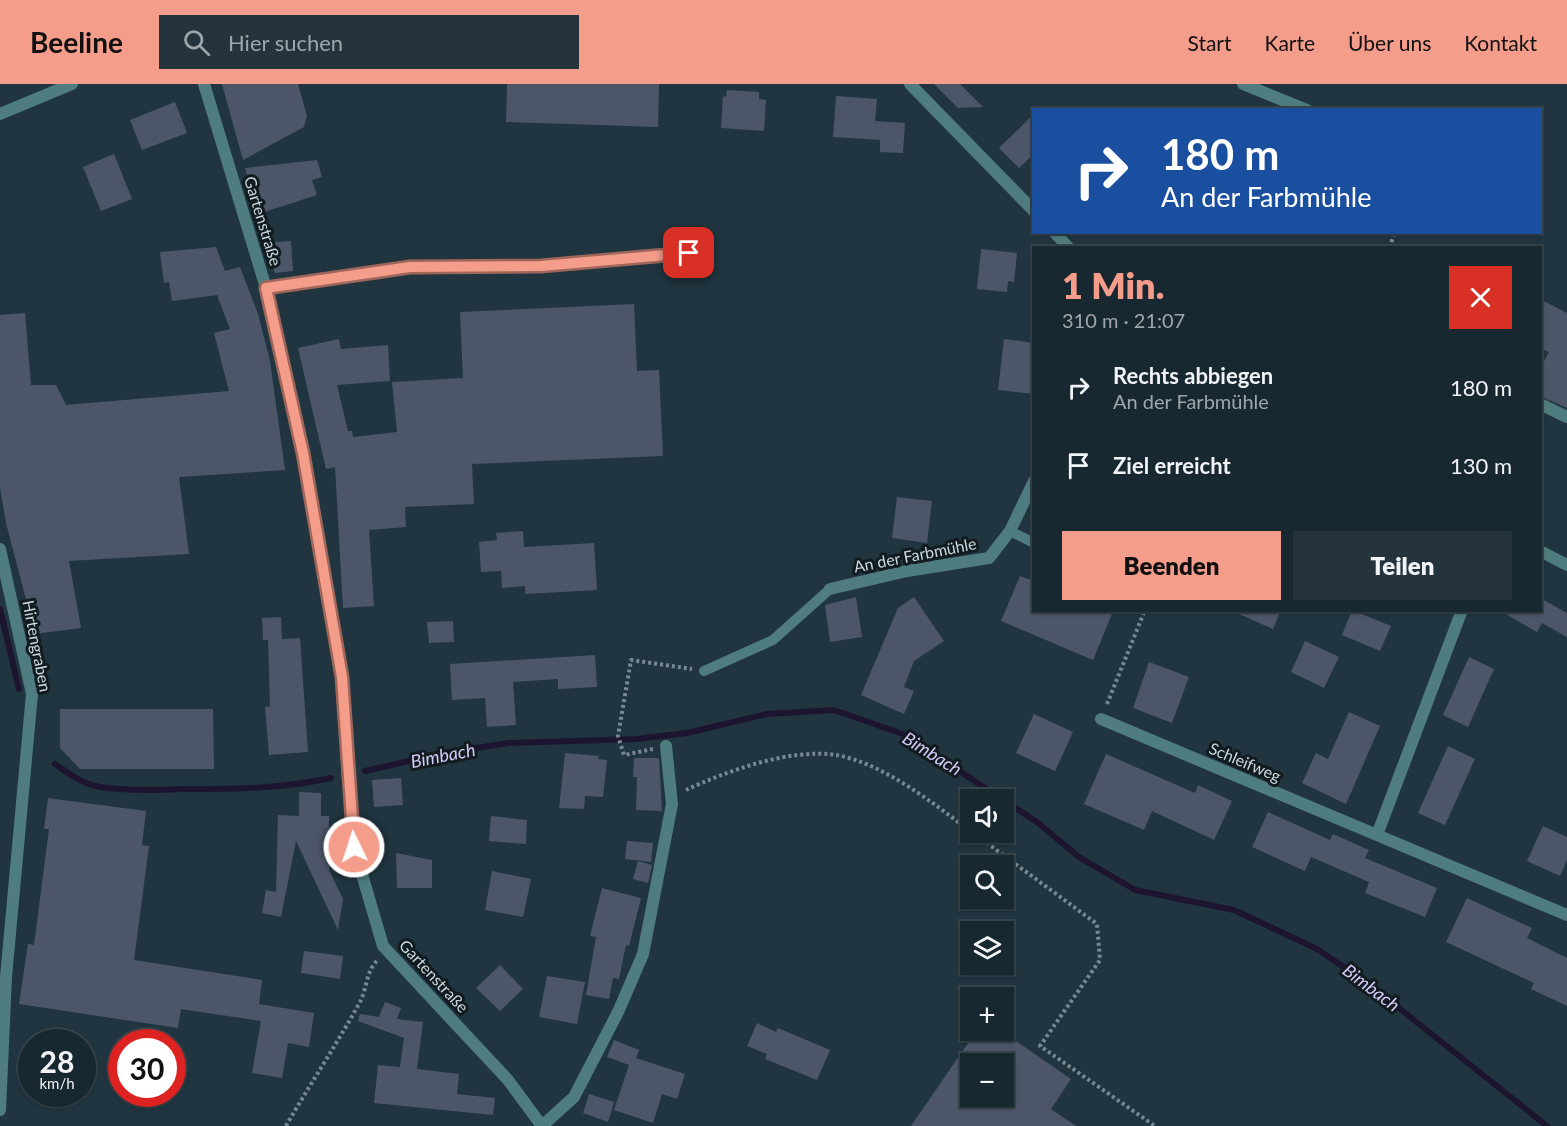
<!DOCTYPE html>
<html lang="de">
<head>
<meta charset="utf-8">
<style>
	:root { --surface:#182830; --page:#25343c; --text:#f1f3f6; --muted:#9fa6ab; --line:#36444c; --accent:#f49d8b }
	body { margin:0; font-family:Lato,sans-serif; background:var(--page); color:var(--text); height:100vh; display:flex; flex-direction:column; font-size:22px; white-space:nowrap }
	* { box-sizing:border-box; margin:0 }
	p { font-size:20px; color:var(--muted) }
	.icon { flex:none; width:33px; height:33px; fill:none; stroke:currentColor; stroke-width:2; stroke-linecap:round; stroke-linejoin:round }
	.map { position:relative; flex:1; overflow:hidden }
	.side { position:absolute; left:1032px; top:162px; width:510px; height:366px; display:flex; flex-direction:column; background:var(--surface); border-radius:0px; box-shadow:0 2px 4px #0004,0 0 0 2px var(--line) }
	.side>* { flex:none }
	.hud { position:absolute; left:1032px; top:24px; width:510px; height:126px; border-radius:0px; box-shadow:0 2px 4px #0004,0 0 0 2px var(--line); background:#1a4fa0; color:#fff; overflow:hidden }
	.tools { position:absolute; left:960px; top:705px; display:grid; gap:12px }
	.tools a { display:grid; place-items:center; width:54px; height:54px; border-radius:0px; background:var(--surface); box-shadow:0 2px 4px #0004,0 0 0 2px var(--line); font-size:30px }
	.speed { position:absolute; left:18px; top:945px; display:flex; gap:12px; font-size:30px; font-weight:700; text-align:center }
	.speed>* { display:grid; place-content:center; width:78px; height:78px; border-radius:50%; background:var(--surface); box-shadow:0 2px 4px #0004,0 0 0 2px var(--line); line-height:1 }
	.speed small { font-size:15px; font-weight:400 }
	.speed .limit { border:9px solid #d22; background:#fff; color:#111 }
	.pin { position:absolute; display:grid; place-items:center; width:51px; height:51px; color:#fff; margin:-26px; border-radius:12px; box-shadow:0 3px 9px #0006 }
	.me { position:absolute; width:66px; margin:-33px; rotate:356deg; stroke-linejoin:round; filter:drop-shadow(0 0 4px #0008) }
	.turn { display:flex; align-items:center; gap:21px; height:126px; padding:0 30px; font-size:27px }
	.turn .icon { width:78px; height:78px; stroke-width:2.5 }
	.turn b { display:block; font-size:42px; line-height:51px }
	.round { display:grid; place-items:center; flex:none; width:63px; height:63px; border-radius:0px; background:var(--page) }
	.summary { display:flex; align-items:center; justify-content:space-between; height:102px; padding:0 30px }
	h1 { font-size:36px; font-weight:800; line-height:45px; color:var(--accent) }
	.cta { display:flex; gap:12px; margin-top:auto; padding:12px 30px }
	.cta a { flex:1; height:69px; border-radius:0px; background:var(--accent); color:#111; font-size:24px; font-weight:800; line-height:69px; text-align:center }
	.cta a+a { background:var(--page); color:var(--text) }
	ul { padding:0; list-style:none }
	li { display:flex; align-items:center; gap:18px; height:78px; padding:0 30px }
	li div { flex:1 }
	li b { display:block; font-size:22px }
	li em { font-style:normal }
	header { display:flex; align-items:center; gap:36px; box-sizing:border-box; height:84px; padding:0 30px; background:var(--accent); color:#111 }
	header strong { font-size:28px }
	nav { display:flex; gap:33px; margin-inline-start:auto; font-size:21px }
	.search { width:420px; height:54px; background:var(--page); display:flex; align-items:center; gap:15px; box-sizing:border-box; padding:0 21px; border-radius:0px; color:var(--muted); font-size:22px }
	.map>svg:first-child { display:block }
</style>
</head>
<body>
<header>
<strong>Beeline</strong>
<div class="search"><svg class="icon" aria-label="search" viewBox="0 0 24 24"><circle cx="10" cy="10" r="6"/><path d="M15 15l6 6"/></svg>Hier suchen</div>
<nav><a>Start</a><a>Karte</a><a>Über uns</a><a>Kontakt</a></nav>
</header>
<div class="map">
<svg width="1567" height="1042" viewBox="0 0 1567 1042">
	<rect width="100%" height="100%" fill="#203540"/>
	<g fill="none" stroke-linecap="round" stroke-linejoin="round">
		<!-- stream -->
		<path stroke="#1d152f" stroke-width="6" d="M 0,525 L 19,605
			M 55,680 C 69,690 83,700 100,703 C 127,707 156,706 183,705 C 234,705 281,705 331,694
			M 365,687 L 449,668 L 509,659 L 636,655 L 687,649 L 767,630 L 834,626 L 903,650 L 1037,738 L 1079,773 L 1135,806 L 1234,826 L 1317,865 L 1370,901 L 1547,1042"/>
	</g>
	<!-- building -->
	<path fill="#4d5669" fill-rule="evenodd" d="M 222,0 L 298,0 L 307,32 L 304,43 L 243,76 Z
		M 507,0 L 659,0 L 658,43 L 506,38 Z
		M 934,0 L 960,0 L 983,23 L 958,24 Z
		M 727,6 L 759,8 L 759,15 L 766,16 L 764,47 L 721,44 L 723,12 L 726,13 Z
		M 836,12 L 877,15 L 875,37 L 905,39 L 903,69 L 880,68 L 880,56 L 833,53 Z
		M 175,18 L 187,49 L 142,66 L 130,36 Z
		M 1034,30 L 1034,70 L 1019,84 L 999,64 Z
		M 114,70 L 132,115 L 101,127 L 83,83 Z
		M 317,76 L 322,93 L 312,96 L 317,111 L 258,130 L 245,84 Z
		M 291,157 L 293,187 L 275,189 L 265,159 Z
		M 216,163 L 225,187 L 240,183 L 258,230 L 270,277 L 285,386 L 179,393 L 189,470 L 69,477 L 81,544 L 35,550 L 6,439 L 0,404 L 0,231 L 25,229 L 31,301 L 56,301 L 66,321 L 229,307 L 214,249 L 230,245 L 217,211 L 172,217 L 169,198 L 164,199 L 160,168 Z
		M 981,165 L 1017,169 L 1014,198 L 1008,197 L 1007,208 L 977,205 Z
		M 1540,215 L 1567,229 L 1567,324 L 1540,312 L 1540,285 L 1549,268 L 1540,264 Z
		M 634,220 L 637,287 L 659,286 L 663,372 L 472,380 L 474,420 L 405,423 L 406,443 L 369,446 L 374,522 L 343,524 L 335,383 L 326,385 L 298,264 L 339,255 L 341,265 L 388,261 L 390,297 L 337,301 L 348,347 L 352,347 L 353,353 L 397,348 L 392,298 L 463,294 L 460,228 Z
		M 1004,255 L 1034,259 L 1034,310 L 998,306 Z
		M 897,413 L 932,417 L 927,459 L 892,454 Z
		M 523,447 L 524,463 L 594,459 L 597,506 L 525,510 L 525,502 L 502,504 L 501,487 L 481,488 L 479,458 L 497,456 L 496,449 Z
		M 1020,492 L 1034,497 L 1034,526 L 1103,526 L 1112,530 L 1093,576 L 1001,537 Z
		M 856,513 L 862,553 L 830,558 L 825,521 Z
		M 914,513 L 944,557 L 914,577 L 904,603 L 914,607 L 904,630 L 861,611 L 898,524 Z
		M 1540,514 L 1567,529 L 1567,553 L 1542,539 L 1537,548 L 1499,526 L 1540,526 Z
		M 1230,526 L 1281,526 L 1273,545 Z
		M 1352,526 L 1391,542 L 1380,567 L 1342,551 Z
		M 281,533 L 282,555 L 300,554 L 308,668 L 269,671 L 265,623 L 270,622 L 268,556 L 263,556 L 262,534 Z
		M 453,537 L 454,558 L 429,559 L 427,538 Z
		M 1305,557 L 1339,573 L 1324,604 L 1291,588 Z
		M 595,571 L 597,603 L 558,605 L 558,595 L 513,598 L 516,641 L 487,643 L 485,614 L 452,616 L 450,580 Z
		M 1469,573 L 1494,585 L 1468,643 L 1443,631 Z
		M 1149,578 L 1189,593 L 1172,639 L 1133,624 Z
		M 60,625 L 213,625 L 214,685 L 80,685 L 60,664 Z
		M 1349,628 L 1380,642 L 1346,720 L 1302,699 L 1316,669 L 1328,675 Z
		M 1034,630 L 1073,648 L 1055,687 L 1016,669 Z
		M 1448,662 L 1475,675 L 1445,741 L 1418,729 Z
		M 565,669 L 599,672 L 598,675 L 607,676 L 603,713 L 585,712 L 584,725 L 559,724 Z
		M 1106,670 L 1195,709 L 1198,701 L 1232,717 L 1214,756 L 1152,727 L 1144,746 L 1084,720 Z
		M 634,674 L 659,674 L 662,727 L 636,726 L 637,693 L 633,693 Z
		M 401,694 L 403,721 L 374,723 L 372,696 Z
		M 299,708 L 321,709 L 321,732 L 329,732 L 329,786 L 343,815 L 338,846 L 296,757 L 281,833 L 262,829 L 266,806 L 276,808 L 278,731 L 299,732 Z
		M 48,714 L 146,727 L 142,761 L 149,762 L 134,876 L 262,896 L 259,920 L 314,929 L 309,963 L 288,959 L 282,994 L 252,989 L 261,937 L 181,925 L 178,944 L 19,920 L 28,860 L 34,861 L 49,745 L 44,745 Z
		M 1268,728 L 1330,756 L 1333,750 L 1369,766 L 1365,774 L 1437,804 L 1425,833 L 1365,809 L 1369,798 L 1311,773 L 1305,787 L 1252,763 Z
		M 491,732 L 527,736 L 526,760 L 489,757 Z
		M 1543,742 L 1567,753 L 1567,776 L 1560,792 L 1527,777 Z
		M 627,757 L 653,759 L 651,778 L 625,775 Z
		M 396,769 L 432,776 L 432,804 L 397,804 Z
		M 638,777 L 652,781 L 648,799 L 633,795 Z
		M 492,787 L 531,795 L 523,833 L 485,826 Z
		M 602,804 L 641,814 L 629,862 L 626,861 L 619,895 L 613,894 L 609,915 L 586,911 L 596,853 L 590,852 Z
		M 1467,814 L 1532,844 L 1527,854 L 1567,874 L 1567,922 L 1531,905 L 1534,899 L 1446,858 Z
		M 304,867 L 343,872 L 340,895 L 301,889 Z
		M 500,881 L 523,905 L 500,927 L 476,904 Z
		M 547,892 L 585,898 L 577,940 L 539,933 Z
		M 385,918 L 401,924 L 397,935 L 423,938 L 417,985 L 459,990 L 457,1010 L 495,1014 L 493,1031 L 374,1019 L 378,981 L 400,983 L 404,954 L 358,937 L 360,930 L 379,933 Z
		M 757,939 L 776,948 L 778,944 L 830,966 L 817,996 L 765,975 L 767,970 L 747,962 Z
		M 977,946 L 1000,946 L 1071,995 L 1051,1025 L 1076,1042 L 911,1042 ZM 970,980 L 1004,980 L 1004,1012 L 970,1012 Z
		M 614,956 L 639,966 L 636,974 L 685,990 L 677,1015 L 662,1010 L 653,1039 L 614,1026 L 629,981 L 607,973 Z
		M 589,1010 L 614,1018 L 608,1038 L 583,1029 Z"/>
	<g fill="none" stroke-linecap="round" stroke-linejoin="round">
		<!-- path -->
		<path stroke="#788992" stroke-width="4" stroke-dasharray="3 3" stroke-linecap="butt" d="M 1390,164 L 1394,148
			M 1107,620 L 1145,526
			M 653,665 L 624,671 L 618,652 L 631,576 L 692,585
			M 686,706 C 727,687 790,664 836,671 C 883,679 933,719 970,747
			M 972,748 L 1097,840 L 1100,876 L 1040,962 L 1155,1042
			M 286,1042 C 310,1000 337,960 360,918 C 367,905 366,886 378,876"/>
		<!-- lane -->
		<path stroke="#4f7c7e" stroke-width="10" d="M 266,204 L 410,183 L 541,182 L 689,169
			M 1010,447 L 1034,459
			M 704,587 L 773,556 L 830,505"/>
		<!-- street -->
		<path stroke="#4f7c7e" stroke-width="12" d="M 204,0 L 266,204 L 299,349 L 341,593 L 354,763 L 383,862 L 508,996 L 542,1042
			M 910,0 L 1034,127
			M 1243,0 L 1307,26
			M 0,30 L 72,0
			M 1054,148 L 1069,164
			M 1540,320 L 1567,333
			M 0,465 L 32,610 L 6,893 L 0,1026
			M 1540,467 L 1567,481
			M 830,505 L 907,487 L 989,474 L 1010,447 L 1034,397
			M 1101,635 L 1567,831
			M 1377,751 L 1462,526
			M 542,1042 L 574,1013 L 618,928 L 643,870 L 672,720 L 666,662"/>
	</g>
	<g fill="none" stroke-linecap="round" stroke-linejoin="round">
		<!-- route casing -->
		<g stroke="#9f665a" stroke-width="15">
			<path id="route" d="M 354,763 L 342,593 L 303,369 L 266,204 L 410,183 L 541,182 L 689,169"/>
		</g>
		<!-- route -->
		<use href="#route" stroke="#f49d8b" stroke-width="10"/>
	</g>
	<g text-anchor="middle" stroke-width="6" stroke-linejoin="round" paint-order="stroke">
		<!-- street labels -->
		<g font-size="16" fill="#ccd9e0" stroke="#121b20">
			<text transform="translate(263 137) rotate(73)" y="6">Gartenstraße</text>
			<text transform="translate(915 471) rotate(-11)" y="6">An der Farbmühle</text>
			<text transform="translate(37 562) rotate(79)" y="6">Hirtengraben</text>
			<text transform="translate(1245 678) rotate(23)" y="6">Schleifweg</text>
			<text transform="translate(434 892) rotate(47)" y="6">Gartenstraße</text>
		</g>
		<!-- water labels -->
		<g font-size="18" font-style="italic" fill="#d6cbfa" stroke="#121b20">
			<text transform="translate(932 670) rotate(32)" y="6">Bimbach</text>
			<text transform="translate(443 672) rotate(-11)" y="6">Bimbach</text>
			<text transform="translate(1371 904) rotate(37)" y="6">Bimbach</text>
		</g>
	</g>
</svg>
<div class="tools">
<a><svg class="icon" aria-label="sound" viewBox="0 0 24 24"><path d="M4 9h4l5-4v14l-5-4H4zM17 9q2 3 0 6"/></svg></a>
<a><svg class="icon" aria-label="search" viewBox="0 0 24 24"><circle cx="10" cy="10" r="6"/><path d="M15 15l6 6"/></svg></a>
<a><svg class="icon" aria-label="layers" viewBox="0 0 24 24"><path d="M12 4l9 5-9 5-9-5zM3 14l9 5 9-5"/></svg></a>
<a>+</a>
<a>−</a>
</div>
<div class="speed"><div>28<small>km/h</small></div><div class="limit">30</div></div>
<div class="pin" style="left:689px;top:169px;background:#d93025"><svg class="icon" aria-label="arrive" viewBox="0 0 24 24"><path d="M6 21V4h12l-3 4 3 4H6"/></svg></div>
<svg class="me" style="left:354px;top:763px" viewBox="-20 -20 40 40"><circle r="17" fill="#f49d8b" stroke="#fff" stroke-width="3"/><path d="M0-11L8 9 0 5-8 9z" fill="#fff"/></svg>
<div class="hud">
<div class="turn"><svg class="icon" aria-label="right" viewBox="0 0 24 24"><path d="M7 20v-9h11M14 6l5 5-5 5"/></svg><div><b>180 m</b>An der Farbmühle</div></div>
</div>
<section class="side">
<div class="summary"><div><h1>1 Min.</h1><p>310 m · 21:07</p></div><a class="round" style="background:#d93025;color:#fff"><svg class="icon" aria-label="close" viewBox="0 0 24 24"><path d="M6 6l12 12M18 6L6 18"/></svg></a></div>
<ul>
<li><svg class="icon" aria-label="right" viewBox="0 0 24 24"><path d="M7 20v-9h11M14 6l5 5-5 5"/></svg><div><b>Rechts abbiegen</b><p>An der Farbmühle</p></div><em>180 m</em></li>
<li><svg class="icon" aria-label="arrive" viewBox="0 0 24 24"><path d="M6 21V4h12l-3 4 3 4H6"/></svg><div><b>Ziel erreicht</b></div><em>130 m</em></li>
</ul>
<div class="cta"><a>Beenden</a><a>Teilen</a></div>
</section>
</div>
</body>
</html>
